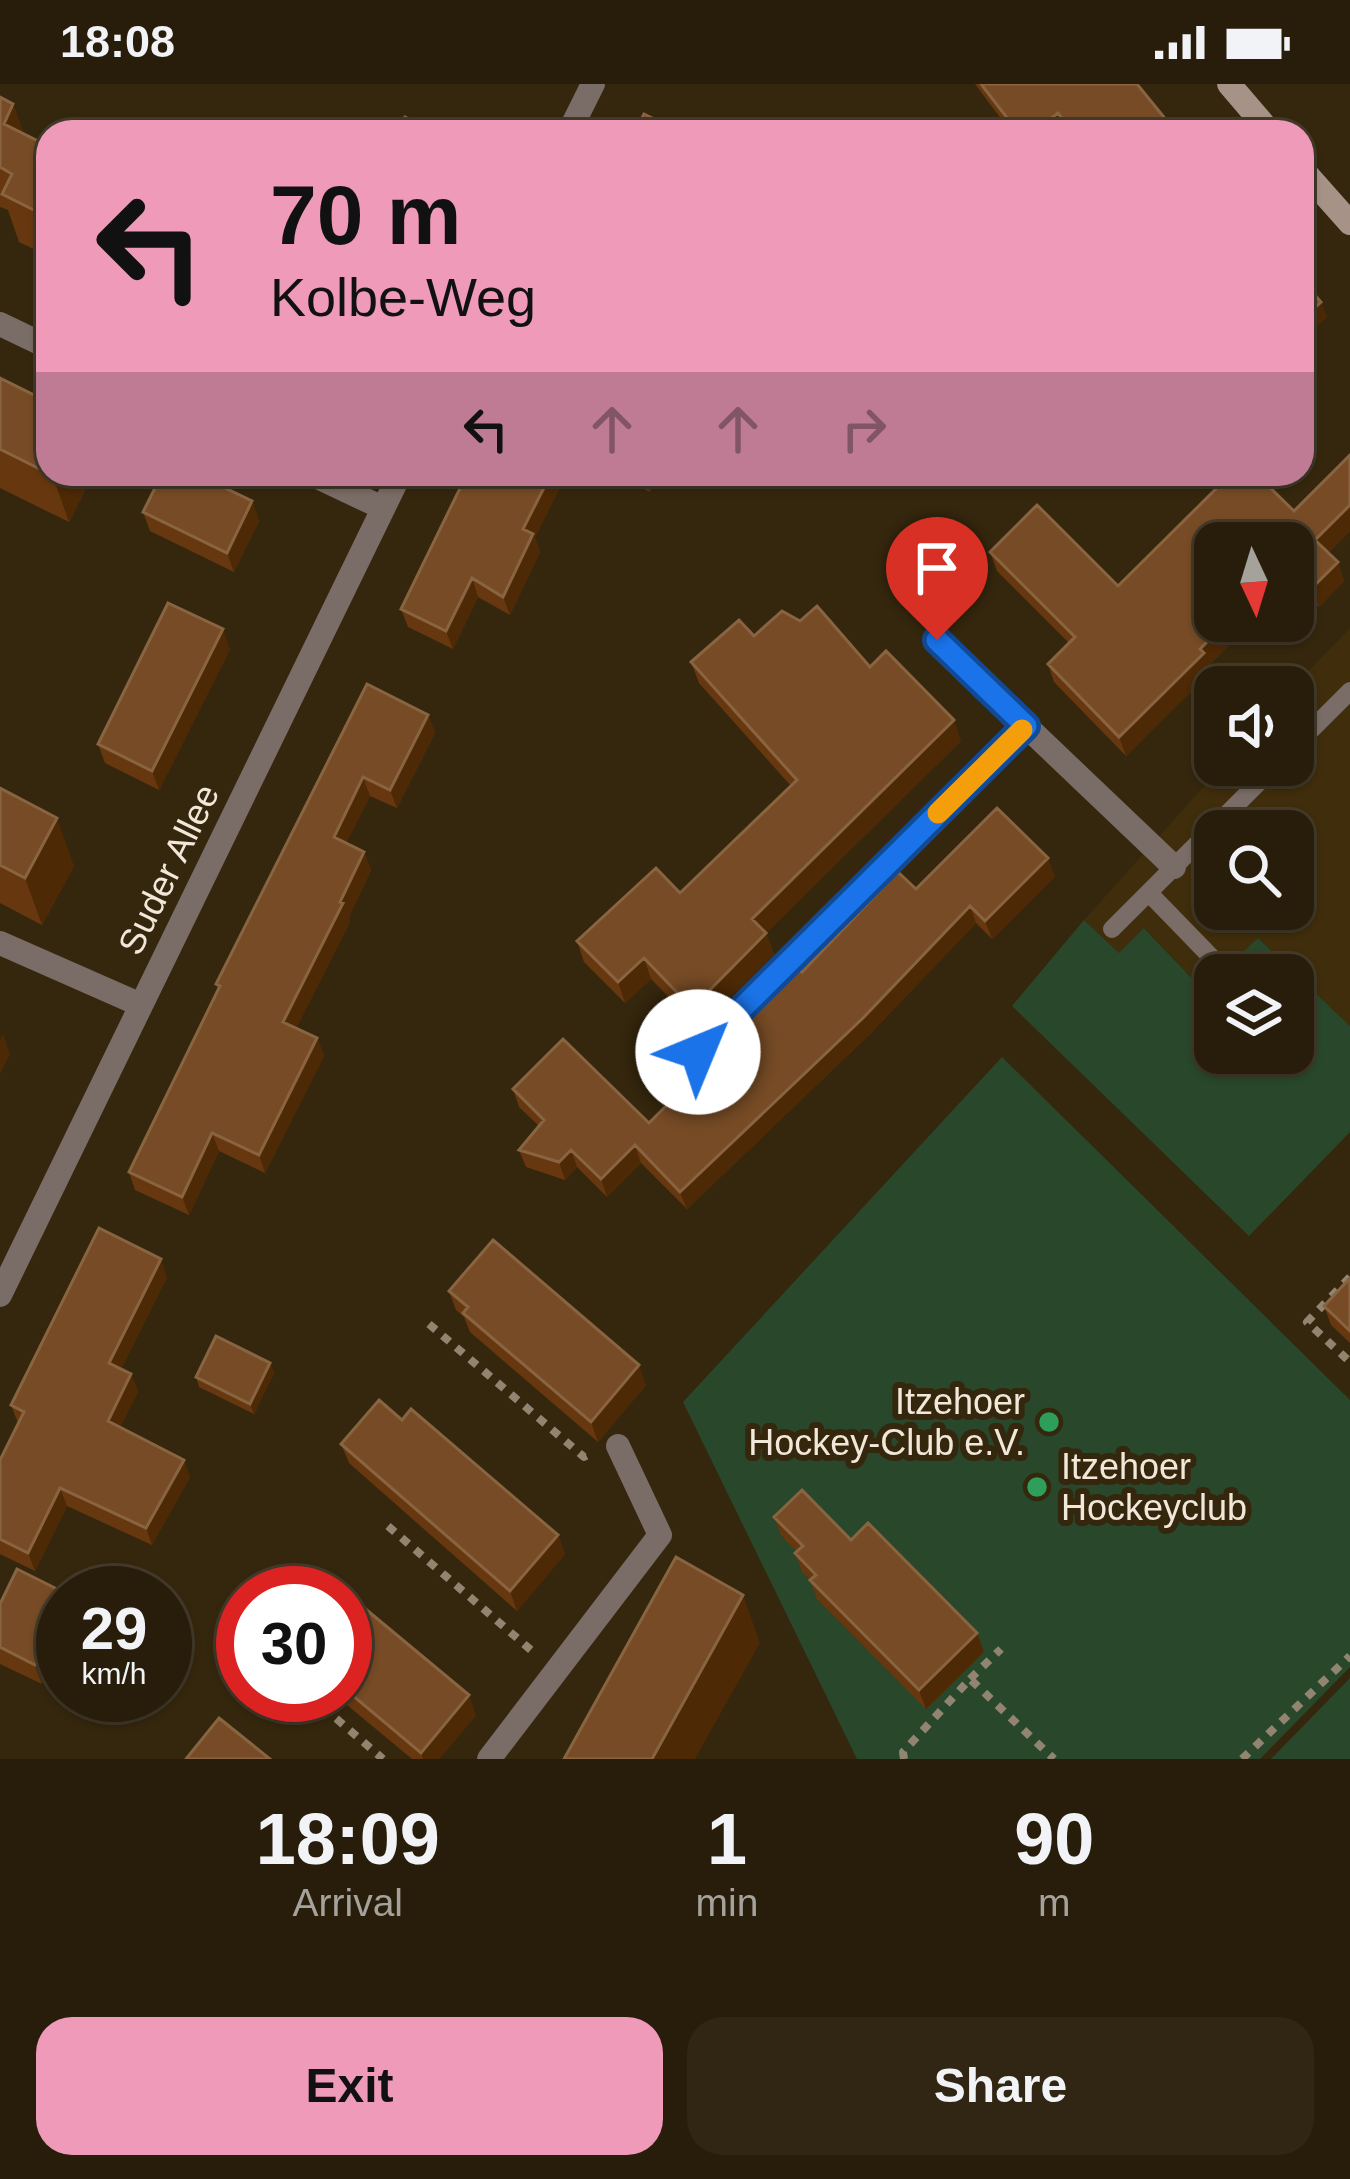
<!DOCTYPE html>
<html lang="en">
<head>
<meta charset="utf-8">
<style>
	:root { --surface:#281d0a; --page:#302613; --text:#f1f3f6; --muted:#a5a29c; --line:#443b2b; --accent:#ef9ab8 }
	body { margin:0; font-family:Helvetica,sans-serif; background:var(--page); color:var(--text); height:100vh; display:flex; flex-direction:column; font-size:45px; white-space:nowrap }
	* { box-sizing:border-box; margin:0 }
	p { font-size:39px; color:var(--muted) }
	.icon { flex:none; width:66px; height:66px; fill:none; stroke:currentColor; stroke-width:2; stroke-linecap:round; stroke-linejoin:round }
	.map { position:relative; height:1675px; overflow:hidden }
	.drawer { display:flex; flex-direction:column; background:var(--surface); flex:1 }
	.drawer>* { flex:none }
	.hud { position:absolute; left:36px; top:36px; width:1278px; height:366px; border-radius:36px; box-shadow:0 3px 9px #0004,0 0 0 3px var(--line); background:#ef9ab8; color:#111; overflow:hidden }
	.needle { width:78px; rotate:176deg }
	.fabs { position:absolute; left:1194px; top:438px; display:grid; gap:24px }
	.fabs a { display:grid; place-items:center; width:120px; height:120px; border-radius:24px; background:var(--surface); box-shadow:0 3px 9px #0004,0 0 0 3px var(--line); font-size:60px }
	.speed { position:absolute; left:36px; top:1482px; display:flex; gap:24px; font-size:60px; font-weight:700; text-align:center }
	.speed>* { display:grid; place-content:center; width:156px; height:156px; border-radius:50%; background:var(--surface); box-shadow:0 3px 9px #0004,0 0 0 3px var(--line); line-height:1 }
	.speed small { font-size:30px; font-weight:400 }
	.speed .limit { border:18px solid #d22; background:#fff; color:#111 }
	.pin { position:absolute; display:grid; place-items:center; width:102px; height:102px; color:#fff; margin:-123px -51px; border-radius:50% 50% 50% 0; rotate:-45deg; box-shadow:0 0 12px #0007 }
	.pin .icon { rotate:45deg }
	.me { position:absolute; width:132px; margin:-66px; rotate:45deg; stroke-linejoin:round; filter:drop-shadow(0 0 9px #0008) }
	.turn { display:flex; align-items:center; gap:42px; height:252px; padding:0 36px; font-size:54px }
	.turn .icon { width:156px; height:156px; stroke-width:2.5 }
	.turn b { display:block; font-size:84px; line-height:102px }
	.lanes { display:flex; align-items:center; height:114px; padding:0 36px; background:#0003; justify-content:center; gap:60px; direction:ltr }
	.lanes .off { opacity:.35 }
	.eta { display:flex; justify-content:space-evenly; align-items:center; height:204px; text-align:center }
	.eta b { font-size:72px; font-weight:800; line-height:84px }
	.button { display:flex; gap:24px; margin-top:auto; padding:24px 36px }
	.button a { flex:1; height:138px; border-radius:36px; background:var(--accent); color:#111; font-size:48px; font-weight:800; line-height:138px; text-align:center }
	.button a+a { background:var(--page); color:var(--text) }
	.status { display:flex; justify-content:space-between; align-items:center; height:84px; padding:0 60px; background:var(--surface); direction:ltr }
	.status svg { height:33px; fill:currentColor }
	.map>svg:first-child { display:block }
</style>
</head>
<body>
<div class="status"><b>18:08</b><svg viewBox="0 0 49 12"><path d="M0 12V9h3v3zM5 12V6h3v6zM10 12V3h3v9zM15 12V0h3v12zM26 1h20v11H26zM47 4h2v5h-2z"/></svg></div>
<div class="map">
<svg width="1350" height="1675" viewBox="0 0 1350 1675">
	<rect width="100%" height="100%" fill="#35270d"/>
	<!-- built -->
	<path fill="#3f2d0b" fill-rule="evenodd" d="M 1350,544 L 1350,942 L 1259,855 L 1202,905 L 1145,844 L 1119,870 L 1084,836 L 1223,681 L 1293,681 L 1293,603 ZM 1215,747 L 1293,747 L 1293,825 L 1215,825 Z"/>
	<!-- green -->
	<path fill="#29472a" d="M 1084,836 L 1119,869 L 1144,844 L 1202,905 L 1215,894 L 1215,969 L 1293,969 L 1293,891 L 1218,891 L 1258,854 L 1350,942 L 1350,1048 L 1249,1152 L 1012,922 Z
		M 1002,973 L 1350,1316 L 1350,1583 L 1260,1675 L 857,1675 L 683,1318 Z
		M 1350,1594 L 1350,1675 L 1271,1675 Z"/>
	<g fill="none" stroke-linecap="round" stroke-linejoin="round">
		<!-- path -->
		<path stroke="#918571" stroke-width="8" stroke-dasharray="9 9" stroke-linecap="butt" d="M 1350,1193 L 1307,1238 L 1350,1278
			M 429,1240 L 584,1373 L 588,1371
			M 388,1442 L 532,1567
			M 970,1595 L 1001,1565
			M 309,1611 L 383,1675
			M 904,1675 L 903,1668 L 970,1595 L 1054,1675
			M 1242,1675 L 1350,1572"/>
		<!-- lane -->
		<path stroke="#7a6c66" stroke-width="18" d="M 1293,664 L 1350,607
			M 1149,809 L 1215,877
			M 1112,845 L 1276,681"/>
		<!-- street -->
		<path stroke="#7a6c66" stroke-width="24" d="M 569,48 L 593,0
			M 0,240 L 48,263
			M 311,390 L 383,424
			M 937,556 L 1026,642
			M 0,859 L 141,921
			M 699,968 L 1026,642 L 1174,783
			M 0,1211 L 400,390
			M 489,1675 L 660,1451 L 618,1362"/>
		<!-- secondary -->
		<path stroke="#a79287" stroke-width="24" d="M 1229,0 L 1270,48
			M 1302,85 L 1350,139"/>
	</g>
	<!-- wall -->
	<path fill="#67380f" d="M 975,0 L 1137,0 L 1176,48 L 1066,48 L 1063,44 L 1058,48 L 1011,48 Z
		M 0,13 L 13,20 L 24,50 L 48,62 L 48,172 L 19,158 L 8,126 L 0,123 Z
		M 0,294 L 48,318 L 48,390 L 93,390 L 69,438 L 0,404 Z
		M 1350,371 L 1350,447 L 1328,469 L 1338,478 L 1344,497 L 1319,523 L 1293,497 L 1293,459 L 1215,459 L 1215,537 L 1253,537 L 1209,581 L 1211,588 L 1126,672 L 1054,598 L 1048,580 L 1069,559 L 997,487 L 990,468 L 1037,421 L 1118,502 L 1231,390 L 1256,390 L 1294,427 Z
		M 615,390 L 659,390 L 650,408 Z
		M 252,417 L 259,437 L 234,488 L 150,447 L 143,428 Z
		M 535,454 L 540,468 L 510,531 L 478,513 L 453,565 L 408,543 L 401,525 Z
		M 754,552 L 870,583 L 961,657 L 766,849 L 774,870 L 699,944 L 651,895 L 625,919 L 584,878 L 577,857 L 680,809 L 791,702 L 699,599 L 691,578 Z
		M 230,565 L 159,706 L 105,679 L 98,660 Z
		M 367,600 L 428,631 L 435,649 L 397,724 L 370,712 L 346,759 L 364,768 L 371,786 L 349,833 L 350,838 L 296,944 L 317,954 L 324,972 L 265,1089 L 219,1067 L 189,1131 L 135,1106 L 129,1088 L 218,906 L 216,900 Z
		M 0,704 L 74,782 L 42,841 L 0,819 Z
		M 1055,792 L 992,855 L 976,839 L 869,951 L 687,1125 L 641,1079 L 607,1113 L 577,1083 L 565,1096 L 526,1083 L 519,1066 L 539,1042 L 519,1023 L 513,1005 L 649,1039 L 701,1029 L 743,987 L 723,968 L 716,950 L 916,805 Z
		M 167,1193 L 121,1285 L 131,1290 L 138,1308 L 120,1343 L 190,1393 L 152,1461 L 67,1422 L 35,1487 L 0,1470 L 0,1376 L 18,1339 L 11,1321 Z
		M 1350,1194 L 1350,1259 L 1331,1241 L 1324,1222 Z
		M 449,1207 L 646,1301 L 598,1358 L 470,1248 L 464,1233 L 456,1226 Z
		M 270,1279 L 274,1289 L 254,1330 L 199,1303 L 196,1293 Z
		M 402,1336 L 558,1451 L 565,1470 L 517,1527 L 349,1379 L 341,1360 Z
		M 774,1433 L 851,1456 L 977,1549 L 984,1568 L 926,1625 L 817,1515 L 810,1496 L 802,1488 L 795,1469 L 797,1468 L 781,1451 Z
		M 17,1485 L 42,1600 L 0,1580 L 0,1520 Z
		M 345,1509 L 476,1631 L 439,1675 L 412,1675 L 335,1611 L 345,1611 Z"/>
	<!-- shaded-wall -->
	<path fill="#4d2905" d="M 13,20 L 31,68 L 4,40 Z
		M 1058,29 L 1063,44 L 1058,48 L 1033,48 Z
		M 1321,218 L 1327,233 L 1302,256 L 1302,235 Z
		M 52,390 L 93,390 L 69,438 Z
		M 551,390 L 567,390 L 535,454 L 540,468 L 510,531 L 503,513 L 523,445 Z
		M 644,390 L 659,390 L 650,408 Z
		M 252,417 L 259,437 L 234,488 L 227,469 Z
		M 1350,421 L 1350,447 L 1322,474 L 1315,456 Z
		M 1338,478 L 1344,497 L 1319,523 L 1312,504 Z
		M 472,494 L 478,513 L 453,565 L 446,547 Z
		M 1228,537 L 1253,537 L 1209,581 L 1211,588 L 1126,672 L 1119,653 Z
		M 223,545 L 230,565 L 159,706 L 152,687 Z
		M 428,631 L 435,649 L 397,724 L 390,706 Z
		M 954,636 L 961,657 L 759,856 L 752,835 Z
		M 363,693 L 370,712 L 340,772 L 334,753 Z
		M 57,734 L 74,782 L 42,841 L 25,794 Z
		M 364,768 L 371,786 L 349,833 L 350,838 L 290,956 L 283,938 Z
		M 1048,774 L 1055,792 L 992,855 L 985,837 Z
		M 970,822 L 976,839 L 869,951 L 687,1125 L 680,1108 Z
		M 766,849 L 774,870 L 699,944 L 692,924 Z
		M 644,874 L 651,895 L 625,919 L 618,898 Z
		M 3,950 L 10,970 L 0,990 L 0,956 Z
		M 317,954 L 324,972 L 265,1089 L 259,1071 Z
		M 212,1049 L 219,1067 L 189,1131 L 182,1113 Z
		M 635,1061 L 641,1079 L 607,1113 L 601,1095 Z
		M 571,1066 L 577,1083 L 565,1096 L 559,1078 Z
		M 161,1175 L 167,1193 L 115,1297 L 109,1279 Z
		M 270,1279 L 274,1289 L 254,1330 L 250,1320 Z
		M 639,1281 L 646,1301 L 598,1358 L 591,1338 Z
		M 131,1290 L 138,1308 L 114,1355 L 108,1337 Z
		M 184,1376 L 190,1393 L 152,1461 L 146,1444 Z
		M 60,1404 L 67,1422 L 35,1487 L 28,1469 Z
		M 558,1451 L 565,1470 L 517,1527 L 510,1507 Z
		M 743,1511 L 760,1559 L 695,1675 L 652,1675 Z
		M 63,1524 L 63,1557 L 42,1600 L 35,1581 Z
		M 977,1549 L 984,1568 L 926,1625 L 919,1606 Z
		M 469,1611 L 476,1631 L 439,1675 L 423,1675 L 421,1669 Z"/>
	<!-- building -->
	<path fill="#764b25" stroke="#896441" stroke-width="3" d="M 981,0 L 1137,0 L 1176,48 L 1073,48 L 1058,29 L 1033,48 L 1018,48 Z
		M 0,13 L 13,20 L 4,40 L 48,62 L 48,133 L 2,110 L 12,90 L 0,83 Z
		M 644,30 L 681,48 L 635,48 Z
		M 405,33 L 437,48 L 398,48 Z
		M 1302,196 L 1321,218 L 1302,235 Z
		M 0,294 L 48,318 L 48,389 L 0,365 Z
		M 1350,371 L 1350,421 L 1315,456 L 1338,478 L 1312,504 L 1293,485 L 1293,459 L 1215,459 L 1215,537 L 1228,537 L 1200,565 L 1204,569 L 1119,653 L 1048,580 L 1075,553 L 990,468 L 1037,421 L 1118,502 L 1231,390 L 1256,390 L 1294,427 Z
		M 162,390 L 196,390 L 252,417 L 227,469 L 143,428 Z
		M 467,390 L 551,390 L 523,445 L 533,450 L 503,513 L 472,494 L 446,547 L 401,525 Z
		M 168,519 L 223,545 L 152,687 L 98,660 Z
		M 817,522 L 870,583 L 886,567 L 954,636 L 752,835 L 766,849 L 692,924 L 644,874 L 618,898 L 577,857 L 656,784 L 680,809 L 797,696 L 691,578 L 739,536 L 754,552 L 782,527 L 800,537 Z
		M 367,600 L 428,631 L 390,706 L 363,693 L 334,753 L 364,768 L 340,818 L 343,819 L 283,938 L 317,954 L 259,1071 L 212,1049 L 182,1113 L 129,1088 L 220,902 L 216,900 Z
		M 0,704 L 57,734 L 25,794 L 0,781 Z
		M 997,724 L 1048,774 L 985,837 L 970,822 L 863,934 L 680,1108 L 635,1061 L 601,1095 L 571,1066 L 559,1078 L 519,1066 L 544,1036 L 513,1005 L 563,955 L 649,1039 L 680,1008 L 701,1029 L 749,982 L 716,950 L 790,876 L 802,888 L 898,788 L 916,805 Z
		M 99,1144 L 161,1175 L 109,1279 L 131,1290 L 108,1337 L 184,1376 L 146,1444 L 60,1404 L 28,1469 L 0,1455 L 0,1376 L 24,1328 L 11,1321 Z
		M 493,1156 L 639,1281 L 591,1338 L 463,1229 L 468,1223 L 449,1207 Z
		M 1350,1194 L 1350,1247 L 1324,1222 Z
		M 216,1252 L 270,1279 L 250,1320 L 196,1293 Z
		M 379,1316 L 402,1336 L 411,1325 L 558,1451 L 510,1507 L 341,1360 Z
		M 802,1406 L 851,1456 L 868,1439 L 977,1549 L 919,1606 L 810,1496 L 816,1491 L 795,1469 L 803,1462 L 774,1433 Z
		M 676,1473 L 743,1511 L 652,1675 L 564,1675 Z
		M 17,1485 L 65,1509 L 63,1509 L 63,1524 L 35,1581 L 0,1563 L 0,1520 Z
		M 321,1488 L 469,1611 L 421,1669 L 345,1605 L 345,1509 L 303,1509 Z
		M 219,1634 L 270,1675 L 186,1675 Z"/>
	<g fill="none" stroke-linecap="round" stroke-linejoin="round">
		<!-- route casing -->
		<g stroke="#114b97" stroke-width="30">
			<path id="route" d="M 698,968 L 1026,642 L 937,556"/>
		</g>
		<!-- route -->
		<use href="#route" stroke="#1a73e8" stroke-width="21"/>
		<!-- slow -->
		<path stroke="#f59e0b" stroke-width="21" d="M 938,729 L 1022,646"/>
	</g>
	<!-- markers -->
	<g fill="#2e9e5b" stroke="#35270d" stroke-width="4.5">
		<circle cx="1049" cy="1338" r="12"/>
		<circle cx="1037" cy="1403" r="12"/>
	</g>
	<g text-anchor="middle" stroke-width="12" stroke-linejoin="round" paint-order="stroke">
		<!-- street labels -->
		<g font-size="36" fill="#f1e8d9" stroke="#35270d">
			<text transform="translate(168 785) rotate(-64)" y="13">Suder Allee</text>
		</g>
		<!-- poi labels -->
		<g font-size="36" fill="#f1e8d9" stroke="#35270d" text-anchor="end">
			<text x="1025" y="1330">Itzehoer<tspan x="1025" dy="41">Hockey-Club e.V.</tspan></text>
			<text x="1061" y="1395" text-anchor="start">Itzehoer<tspan x="1061" dy="41">Hockeyclub</tspan></text>
		</g>
	</g>
</svg>
<div class="fabs">
<a><svg class="needle" viewBox="-14 -14 28 28"><path d="M0-13l5 13h-10z" fill="#e53935"/><path d="M0 13l5-13h-10z" fill="#a5a29c"/></svg></a>
<a><svg class="icon" aria-label="sound" viewBox="0 0 24 24"><path d="M4 9h4l5-4v14l-5-4H4zM17 9q2 3 0 6"/></svg></a>
<a><svg class="icon" aria-label="search" viewBox="0 0 24 24"><circle cx="10" cy="10" r="6"/><path d="M15 15l6 6"/></svg></a>
<a><svg class="icon" aria-label="layers" viewBox="0 0 24 24"><path d="M12 4l9 5-9 5-9-5zM3 14l9 5 9-5"/></svg></a>
</div>
<div class="speed"><div>29<small>km/h</small></div><div class="limit">30</div></div>
<div class="pin" style="left:937px;top:556px;background:#d93025"><svg class="icon" aria-label="arrive" viewBox="0 0 24 24"><path d="M6 21V4h12l-3 4 3 4H6"/></svg></div>
<svg class="me" style="left:698px;top:968px" viewBox="-20 -20 40 40"><circle r="19" fill="#fff"/><path d="M0-13L10 11 0 6-10 11z" fill="#1a73e8"/></svg>
<div class="hud">
<div class="turn"><svg class="icon" aria-label="left" viewBox="0 0 24 24"><path d="M17 20v-9H6M10 6l-5 5 5 5"/></svg><div><b>70 m</b>Kolbe-Weg</div></div>
<div class="lanes"><svg class="icon" aria-label="left" viewBox="0 0 24 24"><path d="M17 20v-9H6M10 6l-5 5 5 5"/></svg><svg class="icon off" aria-label="ahead" viewBox="0 0 24 24"><path d="M12 20V5M6 11l6-6 6 6"/></svg><svg class="icon off" aria-label="ahead" viewBox="0 0 24 24"><path d="M12 20V5M6 11l6-6 6 6"/></svg><svg class="icon off" aria-label="right" viewBox="0 0 24 24"><path d="M7 20v-9h11M14 6l5 5-5 5"/></svg></div>
</div>
</div>
<section class="drawer">
<div class="eta">
<div><b>18:09</b><p>Arrival</p></div>
<div><b>1</b><p>min</p></div>
<div><b>90</b><p>m</p></div>
</div>
<div class="button"><a>Exit</a><a>Share</a></div>
</section>
</body>
</html>
